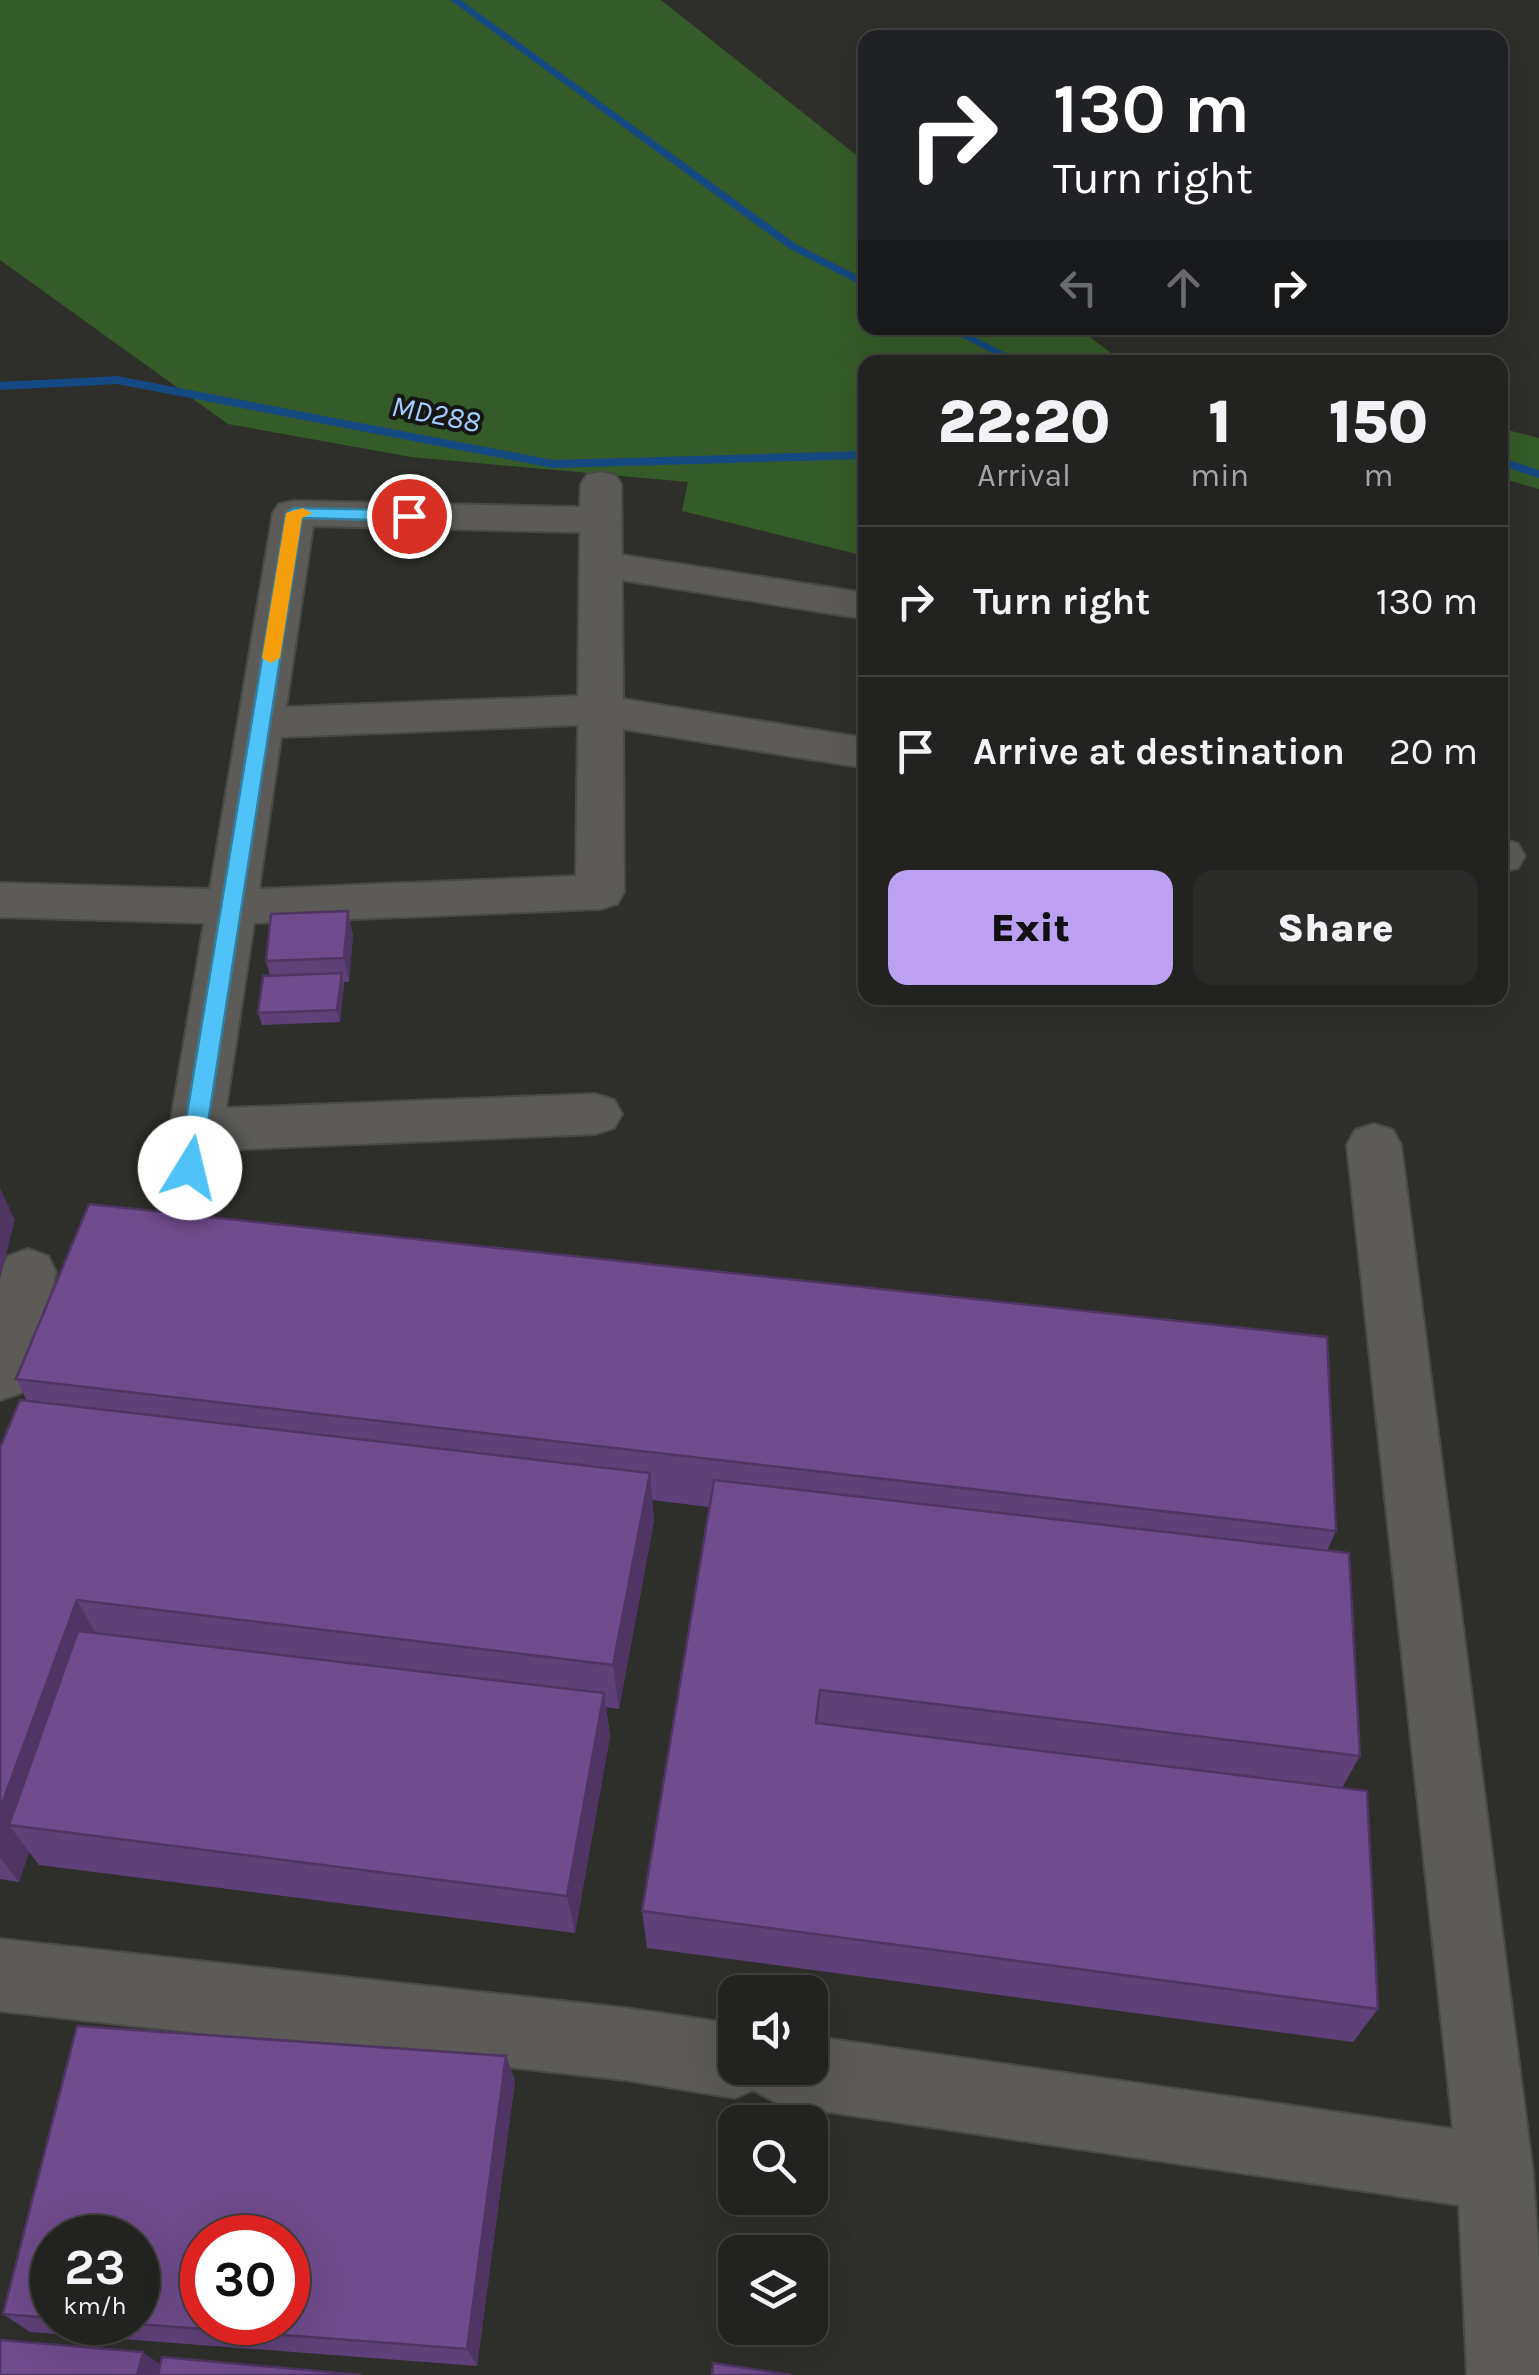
<!DOCTYPE html>
<html lang="en">
<head>
<meta charset="utf-8">
<style>
	:root { --surface:#222220; --page:#2a2a29; --text:#f1f3f6; --muted:#a2a4a5; --line:#3f3f3e; --accent:#bca0f2 }
	body { margin:0; font-family:Karla,sans-serif; background:var(--page); color:var(--text); height:100vh; display:flex; flex-direction:column; font-size:38px; white-space:nowrap }
	* { box-sizing:border-box; margin:0 }
	p { font-size:32px; color:var(--muted) }
	.icon { flex:none; width:55px; height:55px; fill:none; stroke:currentColor; stroke-width:2; stroke-linecap:round; stroke-linejoin:round }
	.map { position:relative; flex:1; overflow:hidden }
	.panel { position:absolute; left:858px; top:355px; width:650px; height:650px; display:flex; flex-direction:column; background:var(--surface); border-radius:20px; box-shadow:0 10px 40px #0002,0 0 0 2px var(--line) }
	.panel>* { flex:none }
	.hud { position:absolute; left:858px; top:30px; width:650px; height:305px; border-radius:20px; box-shadow:0 10px 40px #0002,0 0 0 2px var(--line); background:#202124; color:#fff; overflow:hidden }
	.buttons { position:absolute; left:718px; top:1975px; display:grid; gap:20px }
	.buttons a { display:grid; place-items:center; width:110px; height:110px; border-radius:20px; background:var(--surface); box-shadow:0 10px 40px #0002,0 0 0 2px var(--line); font-size:50px }
	.speed { position:absolute; left:30px; top:2215px; display:flex; gap:20px; font-size:50px; font-weight:700; text-align:center }
	.speed>* { display:grid; place-content:center; width:130px; height:130px; border-radius:50%; background:var(--surface); box-shadow:0 10px 40px #0002,0 0 0 2px var(--line); line-height:1 }
	.speed small { font-size:25px; font-weight:400 }
	.speed .limit { border:15px solid #d22; background:#fff; color:#111 }
	.pin { position:absolute; display:grid; place-items:center; width:85px; height:85px; color:#fff; margin:-42px; border:5px solid #fff; border-radius:50%; box-shadow:0 2px 10px #0007 }
	.me { position:absolute; width:110px; margin:-55px; rotate:9deg; stroke-linejoin:round; filter:drop-shadow(0 0 8px #0008) }
	.turn { display:flex; align-items:center; gap:35px; height:210px; padding:0 30px; font-size:45px }
	.turn .icon { width:130px; height:130px; stroke-width:2.5 }
	.turn b { display:block; font-size:70px; line-height:85px }
	.lanes { display:flex; align-items:center; height:95px; padding:0 30px; background:#0003; justify-content:center; gap:50px; direction:ltr }
	.lanes .off { opacity:.35 }
	.eta { display:flex; justify-content:space-evenly; align-items:center; height:170px; text-align:center }
	.eta b { font-size:60px; font-weight:800; line-height:70px }
	.cta { display:flex; gap:20px; margin-top:auto; padding:20px 30px }
	.cta a { flex:1; height:115px; border-radius:20px; background:var(--accent); color:#111; font-size:40px; font-weight:800; line-height:115px; text-align:center }
	.cta a+a { background:var(--page); color:var(--text) }
	ul { padding:0; list-style:none }
	li { display:flex; align-items:center; gap:30px; height:150px; padding:0 30px; border-top:2px solid var(--line) }
	li div { flex:1 }
	li b { display:block; font-size:38px }
	li em { font-style:normal }
	.map>svg:first-child { display:block }
</style>
</head>
<body>
<div class="map">
<svg width="1539" height="2375" viewBox="0 0 1539 2375">
	<rect width="100%" height="100%" fill="#2e2e2a"/>
	<!-- green -->
	<path fill="#355c28" d="M 0,0 L 661,0 L 865,162 L 865,328 L 1078,328 L 1123,362 L 865,362 L 865,556 L 682,511 L 688,482 L 411,457 L 228,424 L 0,260 Z
		M 1500,428 L 1539,438 L 1539,489 L 1500,478 Z"/>
	<g fill="none" stroke-linecap="round" stroke-linejoin="round">
		<!-- stream -->
		<path fill="#154981" fill-rule="evenodd" d="M 450,0 L 461,0 L 796,244 L 865,279 L 865,287 L 788,248 Z
			M 944,328 L 958,328 L 1023,362 L 1009,362 Z
			M 117,376 L 553,460 L 865,451 L 865,459 L 553,468 L 117,384 L 0,390 L 0,382 Z
			M 1500,457 L 1539,470 L 1539,478 L 1500,465 Z"/>
		<!-- minor casing -->
		<g stroke="#494946" stroke-width="4">
			<path id="minor" d="M 601,472 L 615,475 L 621,484 L 622,555 L 865,593 L 865,619 L 622,580 L 623,699 L 865,738 L 865,768 L 623,729 L 624,892 L 617,904 L 600,909 L 254,923 L 226,1108 L 595,1094 L 614,1100 L 622,1114 L 614,1128 L 595,1134 L 220,1150 L 209,1183 L 190,1189 L 171,1183 L 163,1168 L 204,923 L 0,917 L 0,883 L 210,889 L 273,513 L 279,504 L 294,501 L 580,507 L 581,484 L 587,475 ZM 313,526 L 580,532 L 578,696 L 286,707 ZM 578,725 L 576,876 L 259,889 L 281,737 Z
				M 1500,838 L 1518,844 L 1525,856 L 1518,868 L 1500,872 Z
				M 1374,1124 L 1393,1130 L 1401,1145 L 1533,2173 L 1539,2264 L 1539,2375 L 1467,2375 L 1459,2205 L 781,2105 L 753,2090 L 735,2098 L 625,2080 L 0,2011 L 0,1939 L 625,2008 L 735,2024 L 735,2068 L 810,2068 L 810,2036 L 1453,2129 L 1347,1145 L 1355,1130 Z
				M 28,1249 L 48,1256 L 56,1272 L 29,1375 L 21,1393 L 0,1400 L 0,1271 L 8,1256 Z"/>
		</g>
		<!-- minor -->
		<use href="#minor" fill="#5c5b58" fill-rule="evenodd"/>
	</g>
	<!-- wall -->
	<path fill="#5f4179" fill-rule="evenodd" d="M 353,935 L 349,982 L 344,982 L 340,1022 L 262,1025 L 258,1013 L 270,976 L 266,961 Z
		M 16,1379 L 1336,1531 L 1327,1551 L 1360,1756 L 1342,1788 L 1378,2009 L 1353,2042 L 647,1948 L 642,1911 L 709,1507 L 652,1500 L 654,1521 L 619,1709 L 606,1707 L 610,1736 L 575,1933 L 39,1865 L 29,1852 L 19,1882 L 0,1879 L 0,1448 L 27,1401 Z
		M 77,2026 L 506,2056 L 515,2081 L 477,2366 L 30,2332 L 3,2314 ZM 52,2238 L 138,2238 L 138,2322 L 52,2322 ZM 202,2238 L 288,2238 L 288,2322 L 202,2322 Z"/>
	<!-- shaded-wall -->
	<path fill="#4e3563" d="M 348,911 L 353,935 L 349,982 L 344,958 Z
		M 342,973 L 344,986 L 340,1022 L 337,1010 Z
		M 0,1188 L 15,1220 L 0,1279 Z
		M 650,1473 L 654,1521 L 619,1709 L 613,1665 Z
		M 77,1600 L 102,1645 L 9,1825 L 29,1852 L 19,1882 L 0,1858 L 0,1809 Z
		M 604,1693 L 610,1736 L 575,1933 L 567,1896 Z
		M 506,2056 L 515,2081 L 477,2366 L 467,2349 Z
		M 143,2352 L 161,2365 L 158,2375 L 137,2375 Z"/>
	<!-- building -->
	<path fill="#6f4c8d" stroke="#4e3563" stroke-width="2.5" fill-rule="evenodd" d="M 348,911 L 344,958 L 266,961 L 271,914 Z
		M 342,973 L 337,1010 L 258,1013 L 263,976 Z
		M 89,1204 L 1327,1337 L 1336,1531 L 16,1379 Z
		M 20,1400 L 650,1473 L 613,1665 L 77,1600 L 0,1809 L 0,1448 Z
		M 714,1480 L 1349,1553 L 1360,1756 L 820,1690 L 816,1723 L 1367,1791 L 1378,2009 L 642,1911 Z
		M 78,1631 L 604,1693 L 567,1896 L 9,1825 Z
		M 77,2026 L 506,2056 L 467,2349 L 111,2322 L 138,2322 L 138,2238 L 52,2238 L 52,2318 L 3,2314 ZM 202,2238 L 288,2238 L 288,2322 L 202,2322 Z
		M 0,2340 L 143,2352 L 137,2375 L 0,2375 Z
		M 162,2357 L 361,2375 L 158,2375 Z
		M 713,2363 L 791,2375 L 712,2375 Z"/>
	<!-- route -->
	<path fill="#4fc3f7" stroke="#337fa1" stroke-width="2.5" d="M 294,508 L 409,510 L 418,516 L 409,521 L 302,518 L 201,1168 L 190,1177 L 178,1168 L 286,513 Z"/>
	<!-- slow -->
	<path fill="#f59e0b" d="M 303,508 L 312,513 L 302,518 L 280,658 L 271,663 L 262,658 L 286,513 Z"/>
	<g text-anchor="middle" stroke-width="8" stroke-linejoin="round" paint-order="stroke">
		<!-- far-water labels -->
		<g font-size="30" font-style="italic" fill="#a4cdff" stroke="#161614">
			<text transform="translate(436 414) rotate(11)" y="10">MD288</text>
		</g>
	</g>
</svg>
<div class="buttons">
<a><svg class="icon" aria-label="sound" viewBox="0 0 24 24"><path d="M4 9h4l5-4v14l-5-4H4zM17 9q2 3 0 6"/></svg></a>
<a><svg class="icon" aria-label="search" viewBox="0 0 24 24"><circle cx="10" cy="10" r="6"/><path d="M15 15l6 6"/></svg></a>
<a><svg class="icon" aria-label="layers" viewBox="0 0 24 24"><path d="M12 4l9 5-9 5-9-5zM3 14l9 5 9-5"/></svg></a>
</div>
<div class="speed"><div>23<small>km/h</small></div><div class="limit">30</div></div>
<div class="pin" style="left:409px;top:516px;background:#d93025"><svg class="icon" aria-label="arrive" viewBox="0 0 24 24"><path d="M6 21V4h12l-3 4 3 4H6"/></svg></div>
<svg class="me" style="left:190px;top:1168px" viewBox="-20 -20 40 40"><circle r="19" fill="#fff"/><path d="M0-13L10 11 0 6-10 11z" fill="#4fc3f7"/></svg>
<div class="hud">
<div class="turn"><svg class="icon" aria-label="right" viewBox="0 0 24 24"><path d="M7 20v-9h11M14 6l5 5-5 5"/></svg><div><b>130 m</b>Turn right</div></div>
<div class="lanes"><svg class="icon off" aria-label="left" viewBox="0 0 24 24"><path d="M17 20v-9H6M10 6l-5 5 5 5"/></svg><svg class="icon off" aria-label="ahead" viewBox="0 0 24 24"><path d="M12 20V5M6 11l6-6 6 6"/></svg><svg class="icon" aria-label="right" viewBox="0 0 24 24"><path d="M7 20v-9h11M14 6l5 5-5 5"/></svg></div>
</div>
<section class="panel">
<div class="eta">
<div><b>22:20</b><p>Arrival</p></div>
<div><b>1</b><p>min</p></div>
<div><b>150</b><p>m</p></div>
</div>
<ul>
<li><svg class="icon" aria-label="right" viewBox="0 0 24 24"><path d="M7 20v-9h11M14 6l5 5-5 5"/></svg><div><b>Turn right</b></div><em>130 m</em></li>
<li><svg class="icon" aria-label="arrive" viewBox="0 0 24 24"><path d="M6 21V4h12l-3 4 3 4H6"/></svg><div><b>Arrive at destination</b></div><em>20 m</em></li>
</ul>
<div class="cta"><a>Exit</a><a>Share</a></div>
</section>
</div>
</body>
</html>
